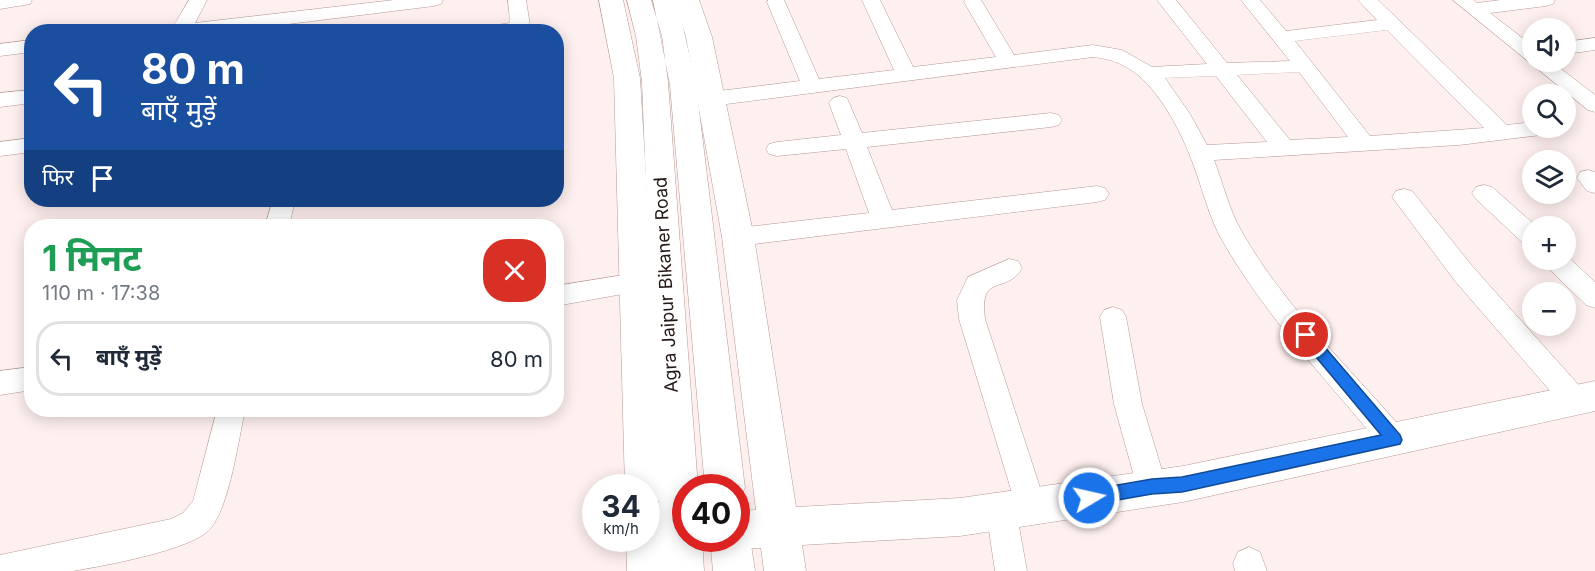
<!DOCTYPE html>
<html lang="hi">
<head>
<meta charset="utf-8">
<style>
	:root { --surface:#fff; --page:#f6f6f7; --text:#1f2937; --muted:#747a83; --line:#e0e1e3 }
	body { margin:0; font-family:Inter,"Noto Sans Devanagari",sans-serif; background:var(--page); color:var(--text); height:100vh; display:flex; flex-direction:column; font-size:22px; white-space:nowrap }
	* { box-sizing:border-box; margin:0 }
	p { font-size:20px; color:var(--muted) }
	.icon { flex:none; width:33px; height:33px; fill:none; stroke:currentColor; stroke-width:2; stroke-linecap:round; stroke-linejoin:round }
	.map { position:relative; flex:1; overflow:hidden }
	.panel { position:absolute; left:24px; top:219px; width:540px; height:198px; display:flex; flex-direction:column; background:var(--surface); border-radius:24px; box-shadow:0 3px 15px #0003 }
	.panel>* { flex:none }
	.banner { position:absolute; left:24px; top:24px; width:540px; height:183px; border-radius:24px; box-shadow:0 3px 15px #0003; background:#1a4fa0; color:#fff; overflow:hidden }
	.buttons { position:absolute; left:1522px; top:18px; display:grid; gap:12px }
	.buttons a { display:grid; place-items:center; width:54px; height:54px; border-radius:50%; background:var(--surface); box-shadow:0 3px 15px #0003; font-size:30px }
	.speed { position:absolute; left:582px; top:474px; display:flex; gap:12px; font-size:30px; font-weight:700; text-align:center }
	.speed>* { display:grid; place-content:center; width:78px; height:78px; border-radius:50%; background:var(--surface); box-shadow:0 3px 15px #0003; line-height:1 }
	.speed small { font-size:15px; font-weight:400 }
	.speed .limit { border:9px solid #d22; background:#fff; color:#111 }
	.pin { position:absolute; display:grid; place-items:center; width:51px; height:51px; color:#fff; margin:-26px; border:3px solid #fff; border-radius:50%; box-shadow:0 2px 6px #0007 }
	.me { position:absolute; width:66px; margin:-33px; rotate:81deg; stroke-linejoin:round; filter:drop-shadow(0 0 4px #0008) }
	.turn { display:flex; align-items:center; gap:21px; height:126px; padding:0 18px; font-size:27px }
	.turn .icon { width:78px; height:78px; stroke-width:2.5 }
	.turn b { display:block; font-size:42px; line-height:51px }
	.then { display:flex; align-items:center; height:57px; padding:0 18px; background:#0003; gap:12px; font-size:22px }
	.round { display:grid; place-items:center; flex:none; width:63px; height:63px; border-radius:24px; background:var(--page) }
	.overview { display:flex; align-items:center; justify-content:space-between; height:102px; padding:0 18px }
	h1 { font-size:36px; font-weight:700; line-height:45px; color:#1e9e55 }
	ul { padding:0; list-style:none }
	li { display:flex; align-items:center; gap:18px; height:75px; margin:0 12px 9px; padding:0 6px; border:3px solid var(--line); border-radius:24px }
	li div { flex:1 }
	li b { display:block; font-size:22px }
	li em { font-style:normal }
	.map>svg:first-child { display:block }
</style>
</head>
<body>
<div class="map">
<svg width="1595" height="571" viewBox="0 0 1595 571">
	<rect width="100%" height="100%" fill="#fef0ee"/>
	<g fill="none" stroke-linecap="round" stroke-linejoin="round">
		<!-- minor casing -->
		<g stroke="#b79995" stroke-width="1">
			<path id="minor" d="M 0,0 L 32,0 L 30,4 L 0,9 Z
				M 189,0 L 207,0 L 195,23 L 394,0 L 443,0 L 441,4 L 434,6 L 224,32 L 156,32 L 158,28 L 174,25 Z
				M 508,0 L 526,0 L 531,32 L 475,32 L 477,28 L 510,23 Z
				M 768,0 L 784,0 L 785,2 L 819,79 L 894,70 L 862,0 L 880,0 L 913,67 L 996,57 L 964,2 L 965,0 L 981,0 L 1014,55 L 1093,45 L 1122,50 L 1152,67 L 1207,64 L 1157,0 L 1176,0 L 1227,63 L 1290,61 L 1241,0 L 1260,0 L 1286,31 L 1377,20 L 1358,0 L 1378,0 L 1507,125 L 1533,122 L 1533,128 L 1552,128 L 1549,133 L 1541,135 L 1459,145 L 1214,160 C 1223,183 1229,210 1242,232 C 1284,306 1349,367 1404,431 L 1409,440 L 1404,449 L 1394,453 L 1384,449 C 1328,382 1266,317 1222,240 C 1210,219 1204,195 1196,172 C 1186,143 1172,113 1151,88 C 1136,70 1117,59 1093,57 L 711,106 L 704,104 L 701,99 L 704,94 L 711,92 L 800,81 L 767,2 ZM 1387,30 L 1484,128 L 1370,136 L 1295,41 ZM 1299,72 L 1348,137 L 1290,140 L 1237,75 ZM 1216,76 L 1267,142 L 1207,145 L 1190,114 L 1165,78 Z
				M 1453,0 L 1474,0 L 1477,3 L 1501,0 L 1555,0 L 1553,4 L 1546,6 L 1490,13 L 1533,46 L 1533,62 L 1552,62 L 1595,95 L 1595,112 L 1588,110 Z
				M 1595,38 L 1595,50 L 1566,54 L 1566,42 Z
				M 32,40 L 32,52 L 0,56 L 0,44 Z
				M 32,90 L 32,103 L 0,107 L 0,93 Z
				M 840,96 L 847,98 L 862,133 L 1051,113 L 1059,115 L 1062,120 L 1059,125 L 1051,127 L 867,147 L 892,210 L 1097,186 L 1105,188 L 1109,194 L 1105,200 L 1097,202 L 738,246 L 729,243 L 726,237 L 729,231 L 738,228 L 869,213 L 846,149 L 777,156 L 769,154 L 766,149 L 769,144 L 777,142 L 841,135 L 829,103 L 833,98 Z
				M 32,138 L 32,152 L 0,156 L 0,142 Z
				M 1588,170 L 1595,172 L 1595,193 L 1587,191 L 1577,178 L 1580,172 Z
				M 1484,185 L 1492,187 L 1536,226 L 1533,226 L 1533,247 L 1524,244 L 1476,199 L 1472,193 L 1476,187 Z
				M 1404,189 L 1412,191 L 1473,267 L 1585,392 L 1589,400 L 1585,408 L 1575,412 L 1565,408 L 1455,281 L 1392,197 L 1396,191 Z
				M 273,200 L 295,200 L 289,226 L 265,226 Z
				M 1566,255 L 1595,282 L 1595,308 L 1586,305 L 1547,267 L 1544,260 L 1566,260 Z
				M 1009,259 L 1018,261 L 1022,268 C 1006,296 979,271 985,319 L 1046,506 L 1042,516 L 1031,520 L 1020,516 L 1016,506 L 959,319 L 957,300 L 968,277 Z
				M 636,273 L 645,276 L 649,283 L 645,290 L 556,306 L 556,286 Z
				M 1113,307 L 1122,310 L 1126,317 L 1142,404 L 1167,487 L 1163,497 L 1152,501 L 1141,497 L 1137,487 L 1114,404 L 1100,317 L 1104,310 Z
				M 32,367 L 32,390 L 0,395 L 0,371 Z
				M 217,410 L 245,410 C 238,442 230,503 211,528 C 194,550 102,566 73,571 C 50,571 24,571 0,571 L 0,555 L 171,519 L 183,513 L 193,501 Z
				M 1001,496 L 1012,500 L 1016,510 L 1027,571 L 995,571 L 986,510 L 990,500 Z
				M 1249,547 L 1260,552 L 1267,571 L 1235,571 L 1233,563 L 1238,552 Z"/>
		</g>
		<!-- tertiary casing -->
		<g stroke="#b79995" stroke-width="1">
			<path id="tertiary" d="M 599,0 L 623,0 L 640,78 L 665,488 L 659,501 L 646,505 L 646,488 L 625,488 L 614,78 Z
				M 675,0 L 699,0 L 712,37 L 754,237 L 796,507 L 960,498 L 1183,466 L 1595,381 L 1595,411 L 1183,502 L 960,536 L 802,545 L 806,571 L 764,571 L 761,548 L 736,549 L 722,544 L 719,538 L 736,538 L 736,511 L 756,510 L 722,237 L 686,37 Z
				M 646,511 L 660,516 L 666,530 L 669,571 L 627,571 L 626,538 L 646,538 Z"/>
		</g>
		<!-- trunk casing -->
		<g stroke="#b79995" stroke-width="1">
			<path id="trunk" d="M 627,0 L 651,0 L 662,36 L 668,82 L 698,488 L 686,488 L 686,538 L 702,538 L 704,571 L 662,571 L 653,362 L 639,364 L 627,360 L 621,350 L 627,340 L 652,334 L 642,82 L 636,36 Z
				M 653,0 L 677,0 L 696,85 L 745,488 L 736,502 L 736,488 L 705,488 L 670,85 Z
				M 736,521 L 744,524 L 750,538 L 755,571 L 713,571 L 710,538 L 736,538 Z"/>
		</g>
		<!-- minor -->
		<use href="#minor" fill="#fff" fill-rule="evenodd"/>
		<!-- tertiary -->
		<use href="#tertiary" fill="#fff" fill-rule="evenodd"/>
		<!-- trunk -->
		<use href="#trunk" fill="#fff" fill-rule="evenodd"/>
	</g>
	<!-- route -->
	<path fill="#1a73e8" stroke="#114b97" stroke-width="1.5" d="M 1306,329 L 1311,331 L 1400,435 L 1402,440 L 1400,444 L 1182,492 L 1152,494 L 1089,505 L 1083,503 L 1081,498 L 1083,492 L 1089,490 L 1152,479 L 1182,477 L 1381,435 L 1301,339 L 1299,335 L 1301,331 Z"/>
	<g text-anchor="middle" stroke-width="4.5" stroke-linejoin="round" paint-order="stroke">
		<!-- street labels -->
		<g font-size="18" fill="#241917" stroke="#fff">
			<text transform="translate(666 285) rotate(-93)" y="6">Agra Jaipur Bikaner Road</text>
		</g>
	</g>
</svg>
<div class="buttons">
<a><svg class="icon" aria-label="sound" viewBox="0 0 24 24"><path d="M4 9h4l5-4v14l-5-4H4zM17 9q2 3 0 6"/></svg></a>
<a><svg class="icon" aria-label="search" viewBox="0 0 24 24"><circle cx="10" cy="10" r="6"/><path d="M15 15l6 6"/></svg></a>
<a><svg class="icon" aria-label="layers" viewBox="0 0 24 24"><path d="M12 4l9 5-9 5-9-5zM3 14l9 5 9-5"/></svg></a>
<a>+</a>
<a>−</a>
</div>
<div class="speed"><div>34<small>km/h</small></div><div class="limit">40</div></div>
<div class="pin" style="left:1306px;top:335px;background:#d93025"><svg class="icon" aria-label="arrive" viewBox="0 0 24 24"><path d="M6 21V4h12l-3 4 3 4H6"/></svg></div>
<svg class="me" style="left:1089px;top:498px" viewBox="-20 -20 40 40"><circle r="17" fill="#1a73e8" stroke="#fff" stroke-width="3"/><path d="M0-11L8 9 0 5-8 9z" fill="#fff"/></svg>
<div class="banner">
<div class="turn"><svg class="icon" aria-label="left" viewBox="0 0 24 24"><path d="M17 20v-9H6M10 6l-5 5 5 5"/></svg><div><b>80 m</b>बाएँ मुड़ें</div></div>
<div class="then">फिर<svg class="icon" aria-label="arrive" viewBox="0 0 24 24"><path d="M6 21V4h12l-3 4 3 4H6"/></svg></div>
</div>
<section class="panel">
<div class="overview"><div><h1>1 मिनट</h1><p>110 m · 17:38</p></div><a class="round" style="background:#d93025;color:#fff"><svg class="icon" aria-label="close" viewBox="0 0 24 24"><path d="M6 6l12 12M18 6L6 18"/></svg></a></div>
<ul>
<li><svg class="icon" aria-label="left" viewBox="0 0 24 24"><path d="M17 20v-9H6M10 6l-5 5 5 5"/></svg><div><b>बाएँ मुड़ें</b></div><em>80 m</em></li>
</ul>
</section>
</div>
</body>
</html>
